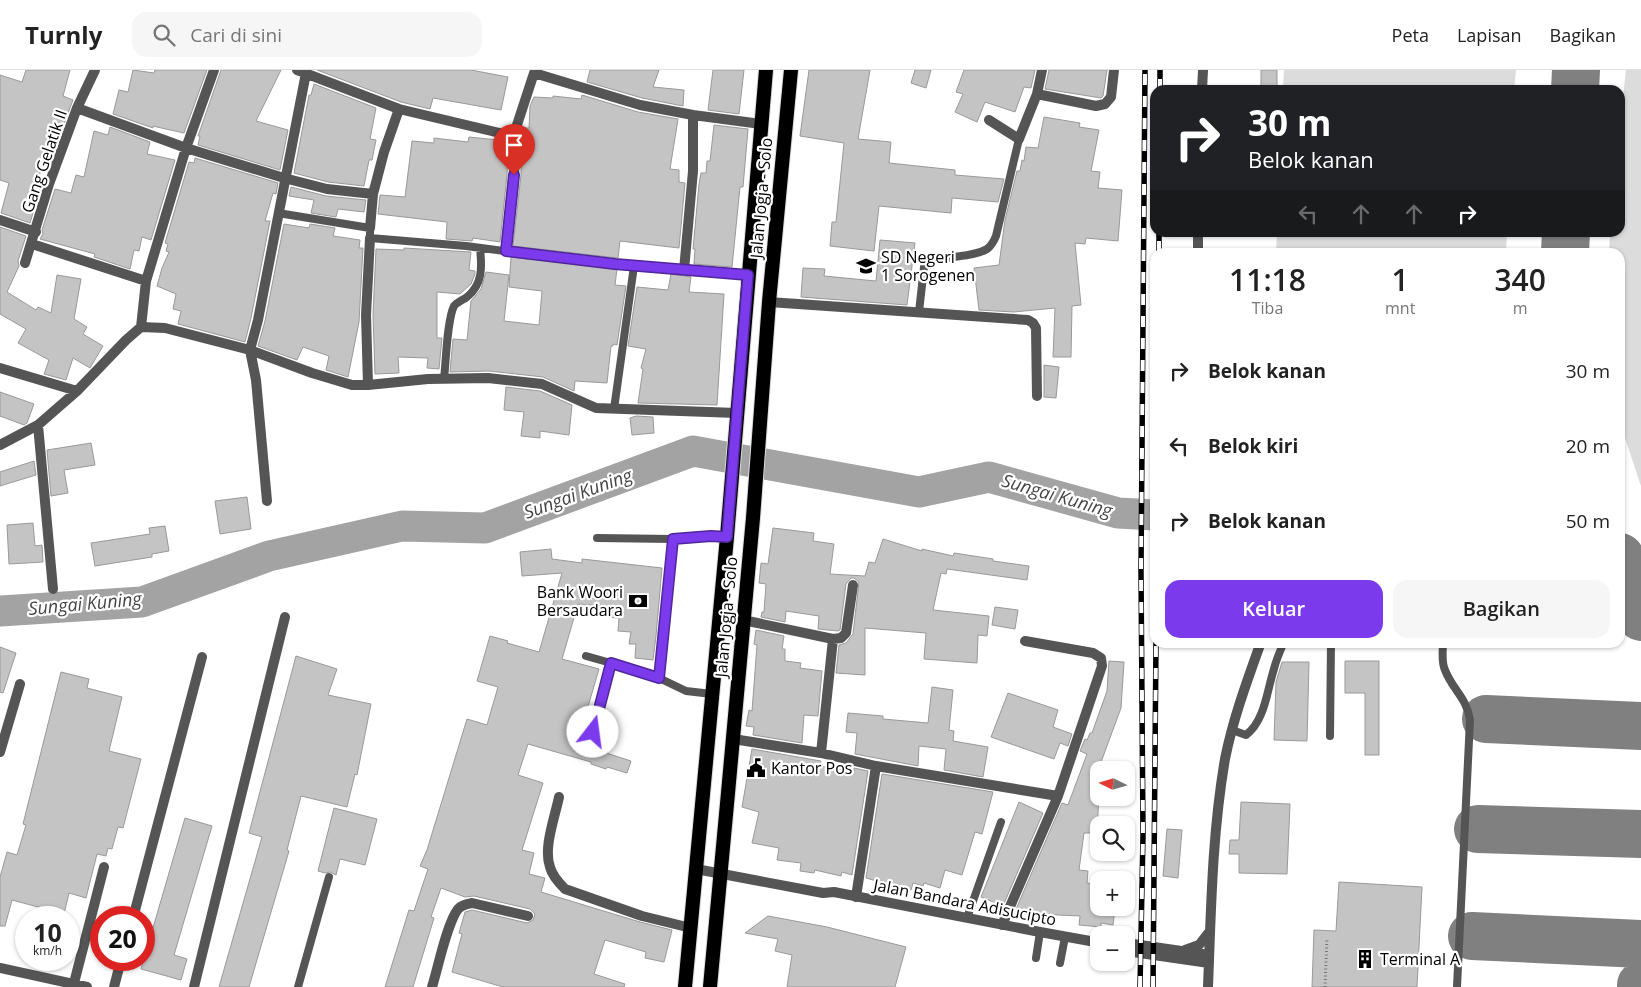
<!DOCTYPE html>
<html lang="id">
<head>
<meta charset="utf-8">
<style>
	:root { --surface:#fff; --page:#f6f6f6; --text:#222; --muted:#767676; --line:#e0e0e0; --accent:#7c3aed }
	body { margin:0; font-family:"Open Sans",sans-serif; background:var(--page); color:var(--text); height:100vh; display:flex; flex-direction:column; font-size:19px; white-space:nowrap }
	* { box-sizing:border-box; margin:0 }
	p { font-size:16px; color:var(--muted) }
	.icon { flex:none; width:28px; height:28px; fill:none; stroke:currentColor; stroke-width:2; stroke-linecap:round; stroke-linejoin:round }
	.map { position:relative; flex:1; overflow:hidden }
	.sheet { position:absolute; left:1150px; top:178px; width:475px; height:400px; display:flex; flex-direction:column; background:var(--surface); border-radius:15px; box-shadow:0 1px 4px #0004 }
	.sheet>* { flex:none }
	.top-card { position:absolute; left:1150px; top:15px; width:475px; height:152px; border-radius:15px; box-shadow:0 1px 4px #0004; background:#202124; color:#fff; overflow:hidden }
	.needle { width:32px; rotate:275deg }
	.buttons { position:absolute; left:1090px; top:691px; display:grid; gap:10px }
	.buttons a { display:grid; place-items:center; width:45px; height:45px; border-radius:10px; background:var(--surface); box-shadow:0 1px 4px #0004; font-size:25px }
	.speed { position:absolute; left:15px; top:836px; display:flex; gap:10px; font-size:25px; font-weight:700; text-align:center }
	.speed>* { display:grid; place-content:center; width:65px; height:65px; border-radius:50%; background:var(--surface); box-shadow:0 1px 4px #0004; line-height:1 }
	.speed small { font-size:12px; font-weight:400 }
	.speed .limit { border:8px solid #d22; background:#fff; color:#111 }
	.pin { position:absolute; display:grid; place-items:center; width:42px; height:42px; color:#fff; margin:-51px -21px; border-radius:50% 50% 50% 0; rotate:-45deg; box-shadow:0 0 5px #0007 }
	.pin .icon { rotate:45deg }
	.me { position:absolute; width:55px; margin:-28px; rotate:15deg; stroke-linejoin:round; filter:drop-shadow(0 0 4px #0008) }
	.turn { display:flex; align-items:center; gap:18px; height:105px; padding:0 15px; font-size:22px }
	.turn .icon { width:65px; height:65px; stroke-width:2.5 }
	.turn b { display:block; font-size:35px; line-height:42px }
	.lanes { display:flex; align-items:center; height:48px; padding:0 15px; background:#0003; justify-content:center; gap:25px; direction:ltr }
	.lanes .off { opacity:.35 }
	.eta { display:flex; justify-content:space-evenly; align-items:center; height:85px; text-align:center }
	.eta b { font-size:30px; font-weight:600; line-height:35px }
	.action { display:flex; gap:10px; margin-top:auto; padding:10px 15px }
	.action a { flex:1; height:58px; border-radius:15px; background:var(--accent); color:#fff; font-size:20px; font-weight:600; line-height:58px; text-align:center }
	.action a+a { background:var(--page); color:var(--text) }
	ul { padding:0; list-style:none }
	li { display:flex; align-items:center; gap:15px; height:75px; padding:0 15px }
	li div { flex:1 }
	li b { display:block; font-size:19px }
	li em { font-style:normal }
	header { display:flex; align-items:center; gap:30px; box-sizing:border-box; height:70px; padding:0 25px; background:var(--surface); border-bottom:1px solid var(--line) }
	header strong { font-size:24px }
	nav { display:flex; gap:28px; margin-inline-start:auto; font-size:18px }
	.search { width:350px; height:45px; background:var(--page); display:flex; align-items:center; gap:12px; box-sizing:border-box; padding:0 18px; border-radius:15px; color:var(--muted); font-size:19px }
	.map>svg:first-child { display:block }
</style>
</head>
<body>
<header>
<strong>Turnly</strong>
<div class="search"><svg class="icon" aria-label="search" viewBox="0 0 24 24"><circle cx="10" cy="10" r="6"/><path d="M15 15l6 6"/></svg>Cari di sini</div>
<nav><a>Peta</a><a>Lapisan</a><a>Bagikan</a></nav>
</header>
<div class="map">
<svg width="1641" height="917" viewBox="0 0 1641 917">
	<rect width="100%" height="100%" fill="#fff"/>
	<!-- green -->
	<path fill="#dcdcdc" d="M 1284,0 L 1516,0 L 1514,20 L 1283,20 Z
		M 1626,0 L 1641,0 L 1641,416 L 1620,353 L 1620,182 L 1609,182 L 1610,163 L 1620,162 L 1620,54 Z
		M 1277,163 L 1277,162 L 1507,163 L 1506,182 L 1276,182 Z"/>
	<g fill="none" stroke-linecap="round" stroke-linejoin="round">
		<!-- river -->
		<path stroke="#a3a3a3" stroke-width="31" d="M 0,541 L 142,532 L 269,486 L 402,456 L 485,458 L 693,381 L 919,422 L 989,407 L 1118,443 L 1155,445"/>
		<!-- taxiway -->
		<path stroke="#808080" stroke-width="48" d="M 1575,20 L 1576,0
			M 1565,182 L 1566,162
			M 1620,487 L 1641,547
			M 1486,649 L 1641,656
			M 1478,759 L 1641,764
			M 1472,866 L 1641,874
			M 1641,917 L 1641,915"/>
	</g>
	<!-- building -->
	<path fill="#c4c4c4" stroke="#999" d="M 26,0 L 70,0 L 63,26 L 73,30 L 54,81 L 46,79 L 37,115 L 41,116 L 30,153 L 1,143 L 9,113 L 0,110 L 0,5 L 22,12 Z
		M 133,0 L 154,3 L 155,0 L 207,0 L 184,63 L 157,57 L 153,56 L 153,58 L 113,44 L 119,20 L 128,22 Z
		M 221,0 L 281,0 L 256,51 L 288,60 L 280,100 L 198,75 L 200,66 L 198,66 Z
		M 317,0 L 471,0 L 508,7 L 501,40 L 433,28 L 430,39 L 401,32 Z
		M 590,0 L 659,0 L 653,17 L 684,20 L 683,36 L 642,28 L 587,12 Z
		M 713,0 L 744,0 L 739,44 L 708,40 Z
		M 809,0 L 870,0 L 858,69 L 891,72 L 889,93 L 955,100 L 955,105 L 1004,109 L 998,132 L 952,128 L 951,143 L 879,136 L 874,181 L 830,176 L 832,152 L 836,152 L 844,73 L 800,66 Z
		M 915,0 L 931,0 L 926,18 L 911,13 Z
		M 964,0 L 1035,0 L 1031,18 L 1024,17 L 1015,42 L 985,32 L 977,52 L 955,42 L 963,24 L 956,22 Z
		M 1049,0 L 1107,0 L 1103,26 L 1101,28 L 1045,19 Z
		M 1261,0 L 1277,0 L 1277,20 L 1261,20 Z
		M 314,14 L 376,38 L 370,69 L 376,70 L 372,90 L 369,90 L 364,116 L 328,112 L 294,103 L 309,25 L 311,25 Z
		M 582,25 L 638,42 L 678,49 L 670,99 L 679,100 L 679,112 L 685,113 L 679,178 L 620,171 L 618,188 L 513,176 L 521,105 L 522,62 L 523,58 L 529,58 L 530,36 L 534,27 L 553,28 L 553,26 L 581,29 Z
		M 1044,47 L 1080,53 L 1079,57 L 1099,60 L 1091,101 L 1100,102 L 1098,118 L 1122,120 L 1118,171 L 1086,168 L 1085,174 L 1075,173 L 1081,235 L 1072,236 L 1071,287 L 1053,287 L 1055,238 L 1014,242 L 979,240 L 974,198 L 999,195 L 1005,150 L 1017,101 L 1020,101 L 1022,90 L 1024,91 L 1026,77 L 1038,78 Z
		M 714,55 L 748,59 L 743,117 L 740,117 L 732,197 L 694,194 L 695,179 L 693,179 L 699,114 L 701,103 L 706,103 L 707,91 L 710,91 Z
		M 110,57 L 150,72 L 147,84 L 175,90 L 151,170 L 142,167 L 139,181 L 134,180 L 130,199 L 94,187 L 95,184 L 40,169 L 43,164 L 42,160 L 55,119 L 71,123 L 76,105 L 84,107 L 94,61 L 108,65 Z
		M 469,67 L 508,71 L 507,105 L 500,172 L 473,168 L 472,171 L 446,169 L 447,152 L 378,144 L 380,125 L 405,127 L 412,71 L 434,73 L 434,68 L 468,72 Z
		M 195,88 L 278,113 L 276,124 L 273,123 L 265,151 L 270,151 L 251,248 L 245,272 L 178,254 L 181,241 L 173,239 L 176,224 L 157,216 L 162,198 L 169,182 L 166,181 L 168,174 L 165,173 L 189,92 L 194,93 Z
		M 291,117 L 326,126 L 366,130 L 364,142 L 338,139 L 336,147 L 311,143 L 314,130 L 289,126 Z
		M 284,154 L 309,158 L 310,154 L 335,158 L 333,166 L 360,170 L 359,178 L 363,178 L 359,252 L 348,307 L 326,300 L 329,286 L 303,277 L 297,290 L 258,276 L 265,251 Z
		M 0,157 L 26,166 L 18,191 L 19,196 L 7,222 L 36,240 L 38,237 L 51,243 L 57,205 L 81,209 L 74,249 L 87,257 L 83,264 L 103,276 L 90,298 L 73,288 L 66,310 L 44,304 L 49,290 L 18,273 L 26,259 L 0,244 Z
		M 880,170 L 915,173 L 907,235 L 801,227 L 803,198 L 825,199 L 824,206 L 876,211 Z
		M 404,178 L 471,182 L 469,200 L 475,201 L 475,204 L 471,214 L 460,224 L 437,222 L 437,268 L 442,268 L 439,299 L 427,298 L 428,288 L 398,287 L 399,303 L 375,304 L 373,245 L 376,179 L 404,180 Z
		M 511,187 L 617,199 L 615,215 L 626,216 L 617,275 L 613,274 L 613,276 L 611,276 L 607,313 L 575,311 L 574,321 L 543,307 L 489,301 L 450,302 L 453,269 L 467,270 L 471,231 L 481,219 L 486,202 L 509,205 L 504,251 L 539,255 L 542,221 L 509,217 Z
		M 671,204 L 691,207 L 689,222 L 724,224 L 717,335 L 638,333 L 643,299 L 641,298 L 646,279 L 628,276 L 637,217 L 668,220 Z
		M 1044,295 L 1059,297 L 1056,328 L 1044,327 Z
		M 506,317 L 540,321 L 572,335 L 569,365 L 540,361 L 540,368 L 521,366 L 524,342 L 504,340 Z
		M 0,322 L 34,334 L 27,353 L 24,355 L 0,346 Z
		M 636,346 L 653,347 L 654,363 L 632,365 L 630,348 Z
		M 91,373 L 95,395 L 64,400 L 68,423 L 51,426 L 47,380 Z
		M 34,391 L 36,405 L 0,416 L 0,402 Z
		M 247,427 L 251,459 L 220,464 L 215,431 Z
		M 33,453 L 35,476 L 42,475 L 43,492 L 9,494 L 7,455 Z
		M 165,456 L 169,481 L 152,484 L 152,487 L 95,496 L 91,473 L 150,464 L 149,458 Z
		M 773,458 L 814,463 L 813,471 L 834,474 L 830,504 L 865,506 L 869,492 L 875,493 L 883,469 L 922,481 L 922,479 L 953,486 L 954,483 L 993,489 L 993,491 L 1029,496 L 1027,510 L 947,499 L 946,504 L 941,503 L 933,540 L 989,546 L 987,566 L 978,565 L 977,593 L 924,589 L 926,563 L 865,558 L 865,605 L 836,603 L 839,575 L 846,573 L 853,564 L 859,512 L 854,508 L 851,508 L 846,514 L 840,560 L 838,561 L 818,559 L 819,546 L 786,541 L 785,552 L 761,547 L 762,542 L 764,542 L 766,514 L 759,513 L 761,493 L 768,494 Z
		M 551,479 L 552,489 L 582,493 L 582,489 L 662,498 L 656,566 L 653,590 L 635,588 L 636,574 L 629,574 L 631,562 L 618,561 L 619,548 L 603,547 L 604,536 L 578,534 L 562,589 L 599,599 L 577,674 L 583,676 L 583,682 L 586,685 L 592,684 L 594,679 L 631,691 L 627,703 L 607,697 L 606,699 L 591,694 L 591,692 L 528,674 L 518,705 L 543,713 L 522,780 L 534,783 L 529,804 L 545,808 L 541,822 L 640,852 L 672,860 L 664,892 L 645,888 L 646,882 L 605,870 L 594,904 L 625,914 L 624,917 L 503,917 L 452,902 L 462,864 L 459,863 L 465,842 L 472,840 L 527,853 L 533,850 L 535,844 L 530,839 L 474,826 L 465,827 L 441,818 L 431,847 L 434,848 L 413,917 L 385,917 L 409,840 L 414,841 L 428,799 L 420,796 L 427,780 L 467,649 L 487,655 L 498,617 L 477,611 L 490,566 L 508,571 L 507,573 L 539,582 L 562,503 L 522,506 L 520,482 Z
		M 995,537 L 1018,540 L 1015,559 L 992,555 Z
		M 756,560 L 784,566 L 782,579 L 785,579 L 785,591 L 801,593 L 800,598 L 822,601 L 818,646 L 804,645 L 802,673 L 753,665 L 754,657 L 746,656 L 749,640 L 752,641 L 757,575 L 754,574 Z
		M 0,577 L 16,583 L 3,623 L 0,622 Z
		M 296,586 L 337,599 L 328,625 L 371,634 L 357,705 L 355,704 L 347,737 L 301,726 L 287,780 L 289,781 L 249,917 L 219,917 L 262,767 L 249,763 Z
		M 1109,591 L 1124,592 L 1121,638 L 1090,722 L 1099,723 L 1097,763 L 1084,763 L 1079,800 L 1088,801 L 1087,813 L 1099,815 L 1099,838 L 1115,839 L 1113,855 L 1101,853 L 1101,857 L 1079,855 L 1080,846 L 1038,844 L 1039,842 L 1016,839 L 1062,733 L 1068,735 L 1087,684 L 1080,681 L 1085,669 L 1087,670 L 1090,663 L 1092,663 L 1107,621 Z
		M 1345,591 L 1379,591 L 1379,685 L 1365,685 L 1365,623 L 1345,623 Z
		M 1282,592 L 1309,592 L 1307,671 L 1274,670 L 1276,612 Z
		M 61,602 L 89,609 L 87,618 L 122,627 L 109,681 L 141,689 L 123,758 L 118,757 L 112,779 L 108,778 L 106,786 L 97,784 L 86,828 L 69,823 L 64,844 L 12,830 L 5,856 L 0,856 L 0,807 L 7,782 L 17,785 L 26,755 L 23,754 Z
		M 932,617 L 953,620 L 949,660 L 954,661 L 953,671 L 988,677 L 983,707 L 944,700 L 946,679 L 919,676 L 918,696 L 855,684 L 857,663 L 846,662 L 848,643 L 883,646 L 883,649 L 928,653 Z
		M 1008,623 L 1058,640 L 1053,657 L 1072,664 L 1068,676 L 1060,673 L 1054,689 L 991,667 Z
		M 752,679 L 821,691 L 820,696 L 850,701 L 851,700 L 854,701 L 854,698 L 868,701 L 852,805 L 842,802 L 841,806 L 815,800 L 814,803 L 800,801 L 801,793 L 777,790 L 779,778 L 752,773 L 759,742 L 742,737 Z
		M 882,704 L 993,722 L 982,764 L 975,762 L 962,805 L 945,800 L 940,818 L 924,813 L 923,816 L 913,813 L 911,820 L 898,816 L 897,818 L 883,815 L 884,813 L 866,808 Z
		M 1019,732 L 1043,743 L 1003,836 L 981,827 Z
		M 1241,732 L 1290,734 L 1287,804 L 1239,803 L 1239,784 L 1229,784 L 1230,770 L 1239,770 Z
		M 334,738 L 377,749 L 365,795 L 340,789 L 336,805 L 330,802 L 325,803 L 318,801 Z
		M 185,748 L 212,756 L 174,885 L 187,889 L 181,910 L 141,899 Z
		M 1167,759 L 1182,760 L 1178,808 L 1163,806 Z
		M 1339,812 L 1422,817 L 1417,917 L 1312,917 L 1314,860 L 1336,861 Z
		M 768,846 L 827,857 L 906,877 L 895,917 L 787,917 L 792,885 L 775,881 L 778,869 L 745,863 Z"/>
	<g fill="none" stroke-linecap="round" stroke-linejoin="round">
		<!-- trunk casing -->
		<g stroke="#dbdbdb" stroke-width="16">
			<path id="trunk" d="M 685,917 L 727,467 L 766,0
				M 710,917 L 728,723 L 753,448 L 769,232 L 791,0"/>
		</g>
		<!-- path -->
		<path stroke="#777" stroke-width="3" stroke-dasharray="1 2.5" stroke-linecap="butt" d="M 1325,917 L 1327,868"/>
		<!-- service -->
		<path stroke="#555" stroke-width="8" d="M 278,143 L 370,158 L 370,168 L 466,176 L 559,188 L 748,205
			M 919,242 L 924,197 C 941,183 968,190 987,179 C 991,176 994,171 996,166 L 1019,69
			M 444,309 C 446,292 447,250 454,236 C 457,232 463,230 467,227 C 483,214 482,197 480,178
			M 614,339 L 634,196
			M 597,468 L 673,469 L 711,466 L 727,467
			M 1443,572 C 1443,581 1441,592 1445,600 C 1452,619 1467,628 1470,650 L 1457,917
			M 586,586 L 611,593 L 659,608 L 686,621 L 712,624
			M 659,608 L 673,469
			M 1232,660 L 1246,665 C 1265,651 1267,620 1274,599 C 1276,590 1280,581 1284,572
			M 1330,666 L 1331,572
			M 588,680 L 611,593
			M 967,848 L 1001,752
			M 1036,888 L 1040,862
			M 1060,893 L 1065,867
			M 298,917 L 329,807"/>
		<!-- minor -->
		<path stroke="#555" stroke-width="10" d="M 297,0 L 399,39 L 504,64 L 515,61 L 534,3 L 640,35 L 693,45 L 761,54
			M 1202,20 L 1203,0
			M 1037,24 L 1042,0
			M 77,38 L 186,78 L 284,108 L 327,119 L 373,124
			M 989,50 L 1019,69 L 1037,24 L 1096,36 L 1105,34 L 1111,27 L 1114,0
			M 0,150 L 36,162
			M 370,158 L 373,124 L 384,82 L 399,39
			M 32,174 L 146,211
			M 506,181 L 514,105 L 515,61
			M 1198,182 L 1198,162
			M 25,193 L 49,114 L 77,38 L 95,0
			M 684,200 L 693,101 L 693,45
			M 769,232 L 1028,250 L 1033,253 L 1036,258 L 1037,326
			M 141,257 L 146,211 L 186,78 L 214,0
			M 0,298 L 77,321
			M 368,315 L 366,245 L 370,168
			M 38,355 L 53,519
			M 0,375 L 38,355 L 77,321 L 126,270 L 141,257 L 165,258 L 250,280 L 312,303 L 352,315 L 368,315 L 428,309 L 488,308 L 542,314 L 596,338 L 737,343
			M 267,431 L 256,310 L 250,280 L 258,250 L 306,3
			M 743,550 L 833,569 L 841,568 L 846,563 L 853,515
			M 733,669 L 821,683 L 876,696 L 1058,726
			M 0,682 L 20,614
			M 821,683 L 833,569
			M 559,727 C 555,747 543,778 550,797 C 552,805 559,813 565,819 L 642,846 L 691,858
			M 856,827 L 876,696
			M 133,848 L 202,587
			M 1002,855 L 1058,726 L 1102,596 L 1101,588 L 1093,583 L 1025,571
			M 0,898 L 87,917
			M 74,913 L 104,797
			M 114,917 L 121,890
			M 194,917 L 285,547
			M 432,917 C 438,898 447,853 458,839 C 462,835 466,834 472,833 L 528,846"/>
		<!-- tertiary -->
		<path stroke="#555" stroke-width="10" d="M 696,799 L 823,823 L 834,822 L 1040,862 L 1090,871 L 1099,870
			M 1126,873 L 1209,885
			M 1185,880 L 1199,875 L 1210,861
			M 1126,881 L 1209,893
			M 1208,917 C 1211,841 1212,764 1225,689 C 1233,649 1247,611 1261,572"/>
		<!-- trunk -->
		<use href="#trunk" stroke="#000" stroke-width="14"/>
		<!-- rail casing -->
		<g stroke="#000" stroke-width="5.5">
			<path id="rail" d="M 1160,20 L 1160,0
				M 1159,182 L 1159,162
				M 1140,917 L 1143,765 L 1141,501 L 1145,0
				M 1153,917 L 1156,572"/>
		</g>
		<!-- rail -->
		<use href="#rail" stroke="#fff" stroke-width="4" stroke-dasharray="11" stroke-linecap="butt"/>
	</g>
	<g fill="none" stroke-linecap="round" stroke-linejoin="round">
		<!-- route casing -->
		<g stroke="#51269a" stroke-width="12">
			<path id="route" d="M 514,105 L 506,181 L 615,194 L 748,205 L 727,467 L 711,466 L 673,469 L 659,608 L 611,593 L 593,662"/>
		</g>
		<!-- route -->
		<use href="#route" stroke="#7c3aed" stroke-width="9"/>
	</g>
	<!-- icons -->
	<defs>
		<g id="school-bare" transform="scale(1.5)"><path d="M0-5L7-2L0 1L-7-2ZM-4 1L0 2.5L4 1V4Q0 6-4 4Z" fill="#000" stroke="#fff" stroke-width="2.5" paint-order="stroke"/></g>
		<g id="bank-bare" transform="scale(1.5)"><path d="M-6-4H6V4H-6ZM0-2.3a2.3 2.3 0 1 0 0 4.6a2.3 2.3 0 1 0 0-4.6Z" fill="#000" stroke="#fff" stroke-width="2.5" paint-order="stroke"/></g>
		<g id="civic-bare" transform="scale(1.5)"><path d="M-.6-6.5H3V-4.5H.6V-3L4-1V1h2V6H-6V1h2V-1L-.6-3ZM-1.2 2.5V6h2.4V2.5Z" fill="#000" stroke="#fff" stroke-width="2.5" paint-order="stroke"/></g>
		<g id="building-bare" transform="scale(1.5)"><path d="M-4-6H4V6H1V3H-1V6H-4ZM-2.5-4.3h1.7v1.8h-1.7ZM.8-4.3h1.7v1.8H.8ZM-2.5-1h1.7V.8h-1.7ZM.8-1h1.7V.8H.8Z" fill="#000" stroke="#fff" stroke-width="2.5" paint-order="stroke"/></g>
	</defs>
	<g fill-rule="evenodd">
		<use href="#school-bare" x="866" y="196"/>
		<use href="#bank-bare" x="638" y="531"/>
		<use href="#civic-bare" x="756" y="698"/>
		<use href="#building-bare" x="1365" y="889"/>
	</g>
	<g text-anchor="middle" stroke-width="4.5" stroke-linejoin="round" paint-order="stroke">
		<!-- street labels -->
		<g font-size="16" fill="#000" stroke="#fff">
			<text transform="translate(44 91) rotate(-71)" y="6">Gang Gelatik II</text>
			<text transform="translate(761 128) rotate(-85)" y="6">Jalan Jogja - Solo</text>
			<text transform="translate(726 547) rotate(-85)" y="6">Jalan Jogja - Solo</text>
			<text transform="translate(965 832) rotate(11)" y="6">Jalan Bandara Adisucipto</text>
		</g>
		<!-- poi labels -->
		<g font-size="16" fill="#000" stroke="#fff" text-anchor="start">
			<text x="881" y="193">SD Negeri<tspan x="881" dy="18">1 Sorogenen</tspan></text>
			<text x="623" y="528" text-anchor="end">Bank Woori<tspan x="623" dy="18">Bersaudara</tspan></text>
			<text x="771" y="704">Kantor Pos</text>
			<text x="1380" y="895">Terminal A</text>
		</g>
		<!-- water labels -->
		<g font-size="18" font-style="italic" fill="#444" stroke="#fff">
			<text transform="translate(578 424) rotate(-20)" y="6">Sungai Kuning</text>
			<text transform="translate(1057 426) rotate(16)" y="6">Sungai Kuning</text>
			<text transform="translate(85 534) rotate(-5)" y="6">Sungai Kuning</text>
		</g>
	</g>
</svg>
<div class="buttons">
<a><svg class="needle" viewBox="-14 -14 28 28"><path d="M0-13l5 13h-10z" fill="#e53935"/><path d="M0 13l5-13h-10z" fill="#767676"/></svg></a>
<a><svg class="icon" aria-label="search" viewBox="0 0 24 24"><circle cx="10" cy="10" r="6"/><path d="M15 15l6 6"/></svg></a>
<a>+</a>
<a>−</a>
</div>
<div class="speed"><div>10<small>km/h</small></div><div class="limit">20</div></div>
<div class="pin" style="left:514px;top:105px;background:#d93025"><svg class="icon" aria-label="arrive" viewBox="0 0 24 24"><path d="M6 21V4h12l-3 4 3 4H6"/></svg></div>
<svg class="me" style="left:593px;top:662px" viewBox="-20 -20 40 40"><circle r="19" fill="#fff"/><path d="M0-13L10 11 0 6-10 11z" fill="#7c3aed"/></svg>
<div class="top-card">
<div class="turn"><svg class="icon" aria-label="right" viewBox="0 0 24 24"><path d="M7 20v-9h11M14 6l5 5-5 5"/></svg><div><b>30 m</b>Belok kanan</div></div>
<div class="lanes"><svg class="icon off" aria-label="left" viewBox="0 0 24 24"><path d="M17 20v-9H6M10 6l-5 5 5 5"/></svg><svg class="icon off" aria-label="ahead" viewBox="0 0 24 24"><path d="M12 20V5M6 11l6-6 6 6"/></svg><svg class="icon off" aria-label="ahead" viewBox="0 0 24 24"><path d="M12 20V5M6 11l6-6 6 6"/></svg><svg class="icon" aria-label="right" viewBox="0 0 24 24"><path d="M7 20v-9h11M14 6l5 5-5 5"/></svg></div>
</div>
<section class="sheet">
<div class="eta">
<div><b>11:18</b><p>Tiba</p></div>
<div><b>1</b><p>mnt</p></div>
<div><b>340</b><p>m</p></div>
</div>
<ul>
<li><svg class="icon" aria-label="right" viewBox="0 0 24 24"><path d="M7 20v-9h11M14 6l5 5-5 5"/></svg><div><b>Belok kanan</b></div><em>30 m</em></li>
<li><svg class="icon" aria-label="left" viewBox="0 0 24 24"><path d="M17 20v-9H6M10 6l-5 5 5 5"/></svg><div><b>Belok kiri</b></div><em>20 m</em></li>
<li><svg class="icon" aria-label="right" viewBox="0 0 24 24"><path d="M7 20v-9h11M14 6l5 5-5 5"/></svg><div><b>Belok kanan</b></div><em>50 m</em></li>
</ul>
<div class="action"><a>Keluar</a><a>Bagikan</a></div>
</section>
</div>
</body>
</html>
